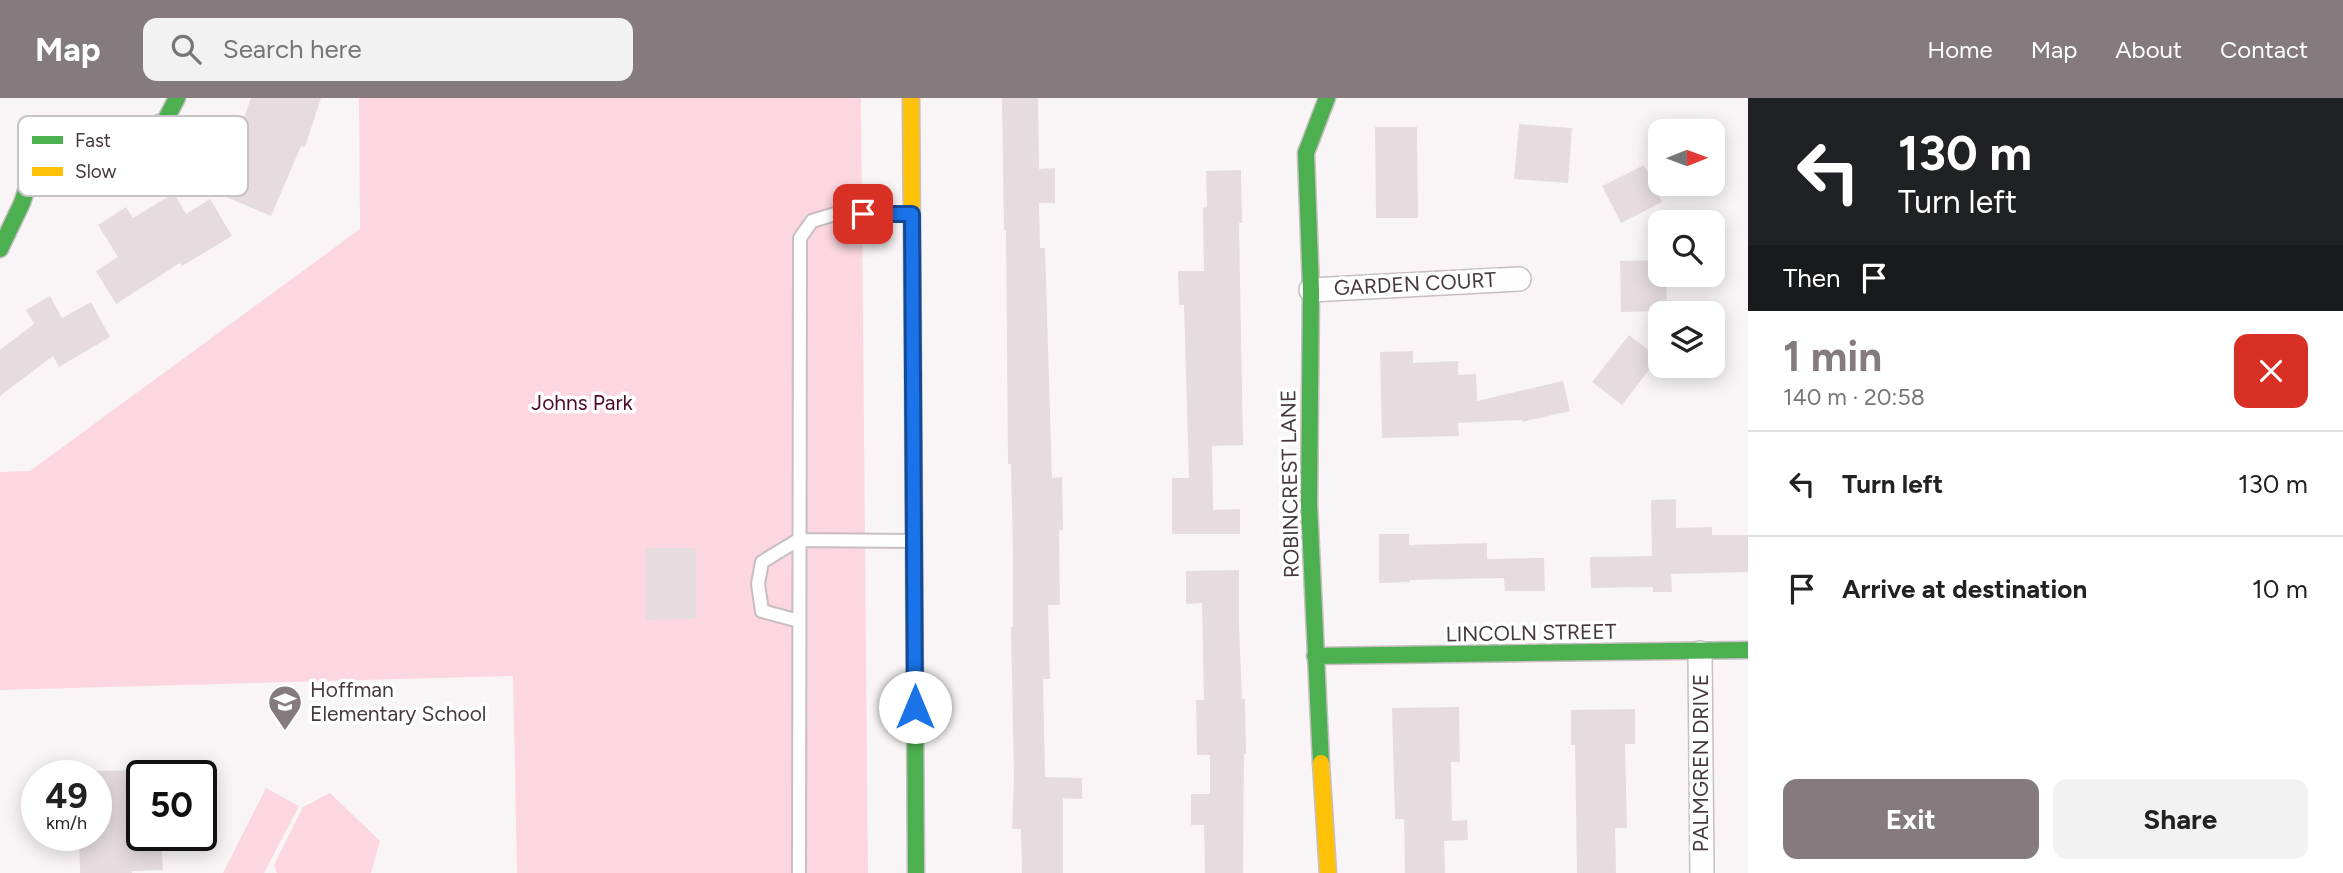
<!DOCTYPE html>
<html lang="en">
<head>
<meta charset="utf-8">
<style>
	:root { --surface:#fff; --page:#f2f2f2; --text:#222; --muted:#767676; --line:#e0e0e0; --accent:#857a7d }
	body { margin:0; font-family:Figtree,sans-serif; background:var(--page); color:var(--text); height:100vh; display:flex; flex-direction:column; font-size:26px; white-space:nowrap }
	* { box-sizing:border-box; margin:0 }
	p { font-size:23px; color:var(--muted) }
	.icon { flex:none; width:38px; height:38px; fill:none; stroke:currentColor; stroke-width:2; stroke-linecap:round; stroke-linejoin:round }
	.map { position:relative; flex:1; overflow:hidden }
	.drawer { display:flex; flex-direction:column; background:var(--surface); width:595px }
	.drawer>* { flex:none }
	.hud { background:#202124; color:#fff; overflow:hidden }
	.needle { width:46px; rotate:89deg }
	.fabs { position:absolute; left:1648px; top:21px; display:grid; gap:14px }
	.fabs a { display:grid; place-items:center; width:77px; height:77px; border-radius:14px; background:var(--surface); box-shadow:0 4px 18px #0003; font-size:35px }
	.speed { position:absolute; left:21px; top:662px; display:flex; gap:14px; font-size:35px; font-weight:700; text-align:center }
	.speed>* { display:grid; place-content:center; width:91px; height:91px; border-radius:50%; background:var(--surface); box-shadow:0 4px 18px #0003; line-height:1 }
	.speed small { font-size:18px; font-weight:400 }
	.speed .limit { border:4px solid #111; border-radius:10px; background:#fff; color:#111 }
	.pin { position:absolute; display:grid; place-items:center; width:60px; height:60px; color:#fff; margin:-30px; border-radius:14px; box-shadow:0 4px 10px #0006 }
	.me { position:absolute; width:77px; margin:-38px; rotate:0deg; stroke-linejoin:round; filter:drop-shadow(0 0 5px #0008) }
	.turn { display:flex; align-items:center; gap:24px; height:147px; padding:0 35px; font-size:32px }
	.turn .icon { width:91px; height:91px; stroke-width:2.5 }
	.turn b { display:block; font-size:49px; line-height:60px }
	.then { display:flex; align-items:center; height:66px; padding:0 35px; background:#0003; gap:14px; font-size:26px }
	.round { display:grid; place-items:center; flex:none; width:74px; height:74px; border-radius:14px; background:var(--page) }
	.summary { display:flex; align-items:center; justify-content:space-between; height:119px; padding:0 35px }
	h1 { font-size:42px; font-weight:700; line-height:52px; color:var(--accent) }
	.action { display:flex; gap:14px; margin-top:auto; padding:14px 35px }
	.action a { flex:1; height:80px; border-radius:14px; background:var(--accent); color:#fff; font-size:28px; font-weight:700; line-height:80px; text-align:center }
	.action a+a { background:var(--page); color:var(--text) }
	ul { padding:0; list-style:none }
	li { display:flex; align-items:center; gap:21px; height:105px; padding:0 35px; border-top:2px solid var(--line) }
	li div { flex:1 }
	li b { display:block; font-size:26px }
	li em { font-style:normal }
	header { display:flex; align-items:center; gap:42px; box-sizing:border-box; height:98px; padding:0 35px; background:var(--accent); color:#fff }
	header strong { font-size:33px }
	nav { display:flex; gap:38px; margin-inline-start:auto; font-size:24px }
	.search { width:490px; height:63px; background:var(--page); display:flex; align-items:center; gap:18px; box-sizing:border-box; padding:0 24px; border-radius:14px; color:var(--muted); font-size:26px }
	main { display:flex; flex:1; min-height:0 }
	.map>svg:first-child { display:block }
</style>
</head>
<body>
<header>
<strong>Map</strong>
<div class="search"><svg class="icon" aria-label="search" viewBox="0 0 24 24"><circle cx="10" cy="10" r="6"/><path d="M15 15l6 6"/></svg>Search here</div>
<nav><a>Home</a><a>Map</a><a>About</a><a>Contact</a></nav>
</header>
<main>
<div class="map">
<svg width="1748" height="775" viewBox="0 0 1748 775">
	<rect width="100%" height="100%" fill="#f9f5f6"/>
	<!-- green -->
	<path fill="#fcd7e1" d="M 359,0 L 861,0 L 868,775 L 517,775 L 513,578 L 0,592 L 0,374 L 30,373 L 360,131 Z
		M 266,690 L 299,708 L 264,775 L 223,775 Z
		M 330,695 L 380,743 L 371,775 L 277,775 L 274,767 L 303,709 Z"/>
	<!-- building -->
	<path fill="#e6dce0" d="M 251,0 L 321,0 L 305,49 L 301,48 L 271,118 L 219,96 L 247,79 L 223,69 L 236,39 L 237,40 Z
		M 1002,0 L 1038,0 L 1039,71 L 1055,70 L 1055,105 L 1039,105 L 1040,150 L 1045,150 L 1052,380 L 1062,379 L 1063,432 L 1059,432 L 1060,507 L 1048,507 L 1050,581 L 1043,581 L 1045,679 L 1082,680 L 1082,701 L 1063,700 L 1063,775 L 1022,775 L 1021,731 L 1012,731 L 1014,681 L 1011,529 L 1013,529 L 1013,459 L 1011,366 L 1008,366 L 1006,132 L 1004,132 Z
		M 1519,26 L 1572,30 L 1568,85 L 1514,81 Z
		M 1375,29 L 1417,29 L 1418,120 L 1376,120 Z
		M 1644,67 L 1662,104 L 1621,125 L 1602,88 Z
		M 1241,72 L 1242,125 L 1239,125 L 1243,347 L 1212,348 L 1213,412 L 1240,411 L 1240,436 L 1172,436 L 1172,380 L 1189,380 L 1184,207 L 1179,207 L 1178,173 L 1204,173 L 1203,110 L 1207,109 L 1206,73 Z
		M 174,95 L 186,116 L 210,101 L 232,138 L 182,168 L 180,165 L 116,206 L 96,173 L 118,159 L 98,127 L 126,109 L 133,120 Z
		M 1661,162 L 1661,177 L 1666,177 L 1667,213 L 1621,214 L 1620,163 Z
		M 50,198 L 62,220 L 91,204 L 110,239 L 59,269 L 53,258 L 0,298 L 0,252 L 34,226 L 26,212 Z
		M 1629,237 L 1658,260 L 1622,307 L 1592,284 Z
		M 1413,253 L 1413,265 L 1458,263 L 1458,277 L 1476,276 L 1477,303 L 1563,283 L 1570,313 L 1522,324 L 1522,322 L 1458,325 L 1459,338 L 1382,340 L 1380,254 Z
		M 1676,401 L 1676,430 L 1712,429 L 1712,437 L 1748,437 L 1748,474 L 1671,476 L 1672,494 L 1653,494 L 1653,489 L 1591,490 L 1590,459 L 1652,458 L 1651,402 Z
		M 1379,436 L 1409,436 L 1409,447 L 1487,445 L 1487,461 L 1544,460 L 1545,493 L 1505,493 L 1504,480 L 1410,482 L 1410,484 L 1379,485 Z
		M 646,450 L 696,450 L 696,521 L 646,522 Z
		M 1239,472 L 1239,528 L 1242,601 L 1245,601 L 1246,656 L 1244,656 L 1243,775 L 1205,775 L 1204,727 L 1191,727 L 1191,696 L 1210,696 L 1210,657 L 1197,657 L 1196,602 L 1204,602 L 1202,505 L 1186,506 L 1186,473 Z
		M 1459,609 L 1460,664 L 1451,664 L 1452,723 L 1467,722 L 1468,742 L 1444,743 L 1445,775 L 1405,775 L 1404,721 L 1395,721 L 1392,610 Z
		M 1635,611 L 1635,646 L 1625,646 L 1627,730 L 1615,730 L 1616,775 L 1577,775 L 1575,647 L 1571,647 L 1571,612 Z
		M 142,672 L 142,737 L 161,737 L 163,772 L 132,773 L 132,775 L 80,775 L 79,737 L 96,737 L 96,673 Z"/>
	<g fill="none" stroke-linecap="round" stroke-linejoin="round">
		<!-- lane casing -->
		<g stroke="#c7bec1" stroke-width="16">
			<path id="lane" d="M 799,523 L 762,513 L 758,486 L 762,464 L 798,442 L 913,443
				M 799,775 L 800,140 L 812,123 L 835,116 L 912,116"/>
		</g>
		<!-- street casing -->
		<g stroke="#c7bec1" stroke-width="26">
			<path id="street" d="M 1311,192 L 1519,181
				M 1700,555 L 1702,775"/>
		</g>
		<!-- fast casing -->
		<g stroke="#c7bec1" stroke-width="19">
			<path id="fast" d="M 0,151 L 22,105 L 37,59 L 54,43 L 78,39 L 121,38 L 165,23 L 177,0
				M 913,278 L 916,775
				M 1315,558 L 1748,552
				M 1321,665 L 1309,406 L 1311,192 L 1306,55 L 1327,0"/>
		</g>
		<!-- slow casing -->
		<g stroke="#c7bec1" stroke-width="19">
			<path id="slow" d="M 911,0 L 913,278
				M 1321,665 L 1328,775"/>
		</g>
		<!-- lane -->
		<use href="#lane" stroke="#fefefe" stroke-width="12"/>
		<!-- street -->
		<use href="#street" stroke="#fefefe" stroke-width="23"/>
		<!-- fast -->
		<use href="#fast" stroke="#4caf50" stroke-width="16"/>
		<!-- slow -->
		<use href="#slow" stroke="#ffc107" stroke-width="16"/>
	</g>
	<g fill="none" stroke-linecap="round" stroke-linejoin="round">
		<!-- route casing -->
		<g stroke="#114b97" stroke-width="18">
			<path id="route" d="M 863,116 L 912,116 L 915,609"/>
		</g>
		<!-- route -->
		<use href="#route" stroke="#1a73e8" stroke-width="12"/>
	</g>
	<!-- icons -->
	<defs>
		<g id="school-pin" transform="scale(1.75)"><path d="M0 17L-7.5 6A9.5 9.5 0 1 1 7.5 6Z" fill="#857a7d" stroke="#fff"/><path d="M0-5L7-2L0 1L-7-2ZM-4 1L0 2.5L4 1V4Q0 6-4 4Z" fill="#fff"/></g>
	</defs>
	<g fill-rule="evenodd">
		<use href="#school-pin" x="285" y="604"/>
	</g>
	<g text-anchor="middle" stroke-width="7" stroke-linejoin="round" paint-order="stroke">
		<!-- street labels -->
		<g font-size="21" fill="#47383c" stroke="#fff">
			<text transform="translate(1415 186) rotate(-3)" y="7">GARDEN COURT</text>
			<text transform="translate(1290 386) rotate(-91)" y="7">ROBINCREST LANE</text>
			<text transform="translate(1531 535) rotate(-1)" y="7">LINCOLN STREET</text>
			<text transform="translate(1701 665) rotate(-90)" y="7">PALMGREN DRIVE</text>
		</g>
		<!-- park labels -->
		<g font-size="21" fill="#500928" stroke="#fff">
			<text x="582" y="312">Johns Park</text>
		</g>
		<!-- poi labels -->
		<g font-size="21" fill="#47383c" stroke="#fff" text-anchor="start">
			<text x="310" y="599">Hoffman<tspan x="310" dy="24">Elementary School</tspan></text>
		</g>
	</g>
	<!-- legend -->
	<rect x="18" y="18" width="230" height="80" rx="10" fill="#fff" stroke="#c8c3c4" stroke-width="2"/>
	<rect x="32" y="38" width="31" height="8" fill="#4caf50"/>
	<rect x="32" y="69" width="31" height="9" fill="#ffc107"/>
	<g font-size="19" fill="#47383c">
		<text x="75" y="49">Fast</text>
		<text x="75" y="80">Slow</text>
	</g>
</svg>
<div class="fabs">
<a><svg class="needle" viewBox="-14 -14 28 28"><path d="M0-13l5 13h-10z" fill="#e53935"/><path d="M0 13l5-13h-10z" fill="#767676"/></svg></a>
<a><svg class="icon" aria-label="search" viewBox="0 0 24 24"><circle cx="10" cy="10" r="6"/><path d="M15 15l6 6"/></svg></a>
<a><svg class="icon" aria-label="layers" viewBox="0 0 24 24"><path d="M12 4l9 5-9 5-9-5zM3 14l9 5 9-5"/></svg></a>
</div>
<div class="speed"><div>49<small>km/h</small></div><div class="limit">50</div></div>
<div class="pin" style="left:863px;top:116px;background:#d93025"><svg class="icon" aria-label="arrive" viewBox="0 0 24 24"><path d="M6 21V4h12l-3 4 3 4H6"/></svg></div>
<svg class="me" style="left:915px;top:609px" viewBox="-20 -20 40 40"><circle r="19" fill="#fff"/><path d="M0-13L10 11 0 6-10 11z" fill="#1a73e8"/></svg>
</div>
<section class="drawer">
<div class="hud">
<div class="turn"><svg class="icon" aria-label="left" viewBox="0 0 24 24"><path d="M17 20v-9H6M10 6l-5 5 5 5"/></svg><div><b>130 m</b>Turn left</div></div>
<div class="then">Then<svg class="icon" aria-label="arrive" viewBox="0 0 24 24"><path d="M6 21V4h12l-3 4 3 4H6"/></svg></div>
</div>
<div class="summary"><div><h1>1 min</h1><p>140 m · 20:58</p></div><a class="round" style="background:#d93025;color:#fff"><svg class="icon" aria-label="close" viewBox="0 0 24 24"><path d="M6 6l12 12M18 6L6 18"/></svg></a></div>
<ul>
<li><svg class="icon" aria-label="left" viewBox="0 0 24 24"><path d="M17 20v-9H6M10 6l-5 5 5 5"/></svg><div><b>Turn left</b></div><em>130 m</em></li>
<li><svg class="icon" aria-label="arrive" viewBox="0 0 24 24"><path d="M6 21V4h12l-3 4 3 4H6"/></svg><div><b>Arrive at destination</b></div><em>10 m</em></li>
</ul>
<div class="action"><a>Exit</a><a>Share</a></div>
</section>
</main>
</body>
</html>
